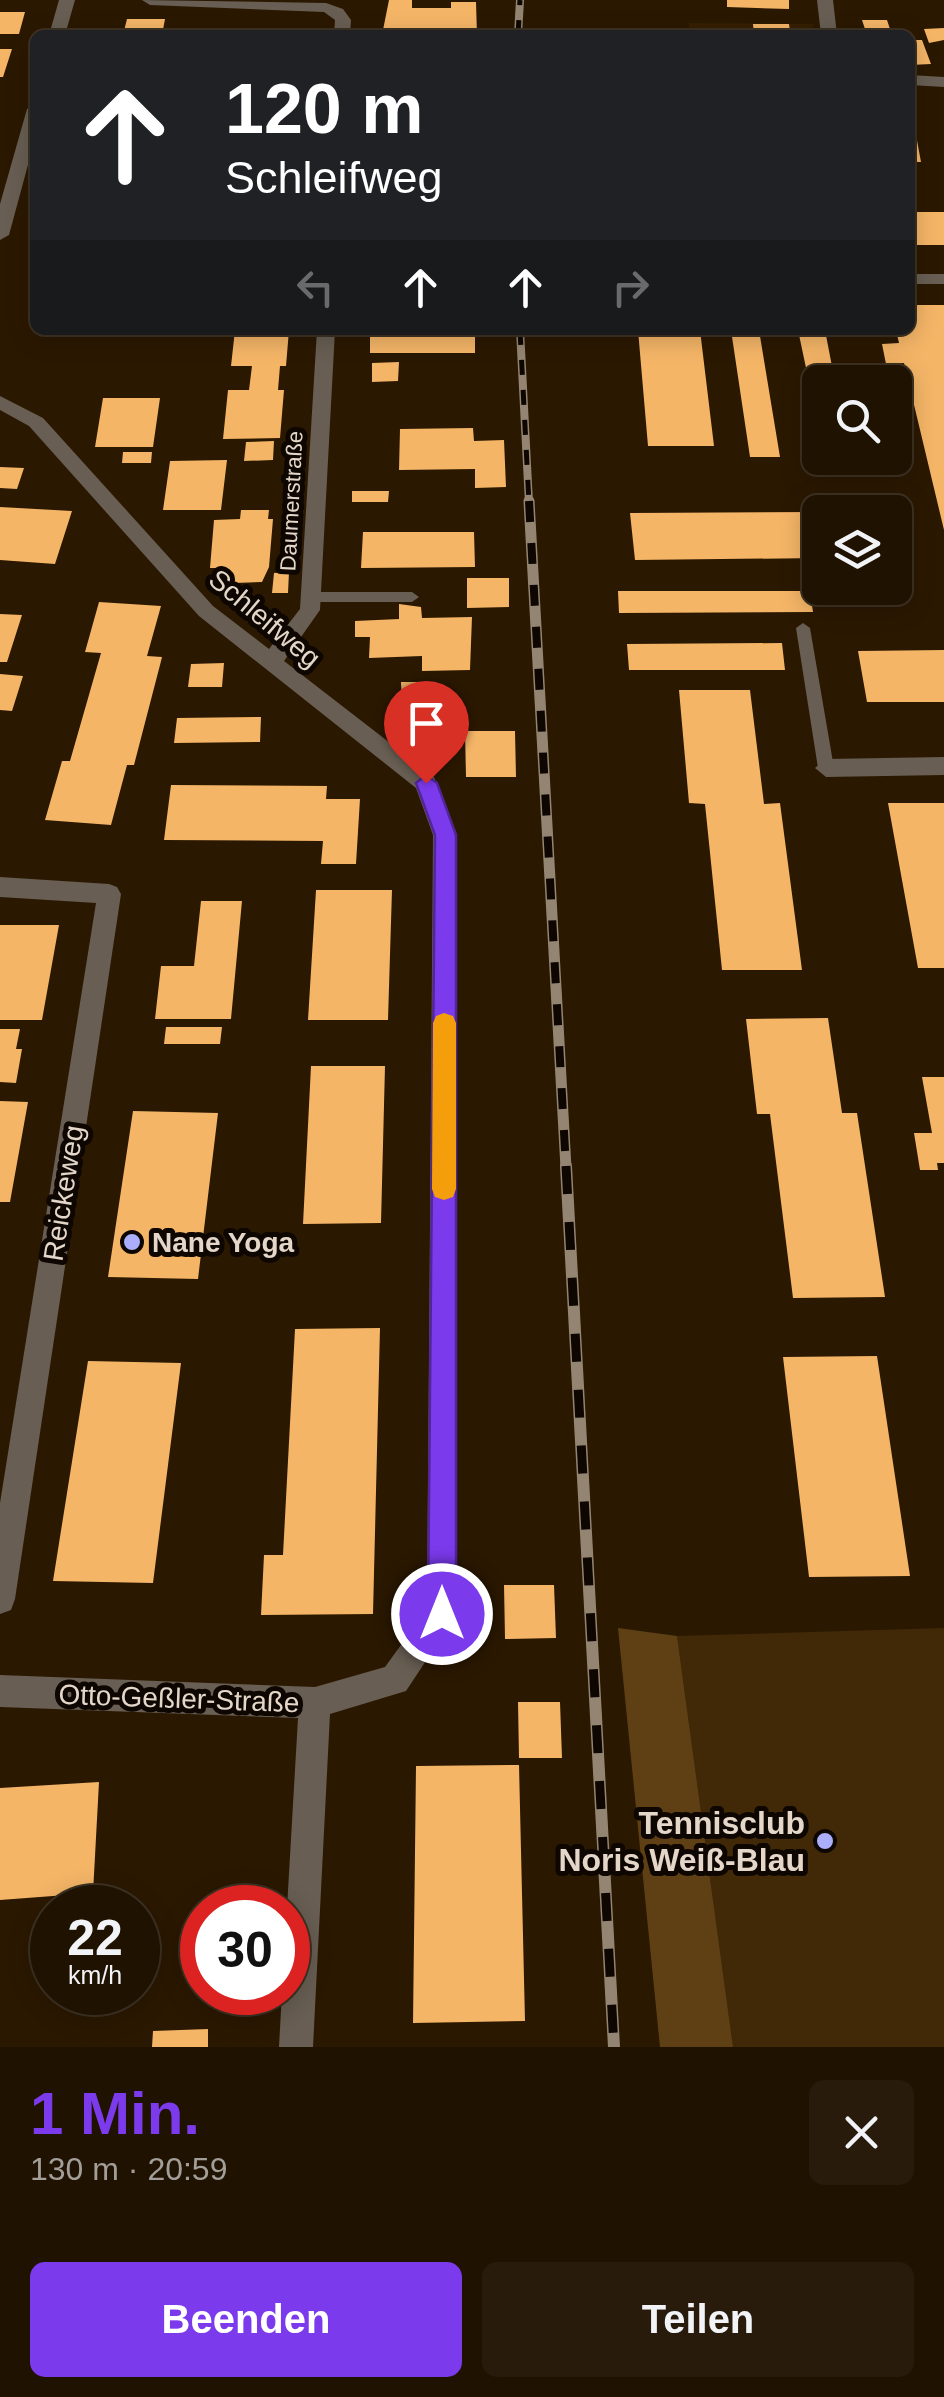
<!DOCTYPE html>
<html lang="de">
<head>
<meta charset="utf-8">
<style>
	:root { --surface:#201201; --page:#281b0b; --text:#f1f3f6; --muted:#a29e99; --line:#3d3223; --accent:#7c3aed }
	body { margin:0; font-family:Arial,sans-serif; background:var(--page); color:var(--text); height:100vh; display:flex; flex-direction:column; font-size:38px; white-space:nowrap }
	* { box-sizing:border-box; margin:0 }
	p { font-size:32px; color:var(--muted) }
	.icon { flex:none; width:55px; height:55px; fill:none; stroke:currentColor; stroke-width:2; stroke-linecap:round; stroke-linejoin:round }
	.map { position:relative; height:2047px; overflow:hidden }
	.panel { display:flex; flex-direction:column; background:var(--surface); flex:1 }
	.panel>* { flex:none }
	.banner { position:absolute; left:30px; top:30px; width:885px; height:305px; border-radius:15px; box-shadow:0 5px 25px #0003,0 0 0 2px var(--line); background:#202124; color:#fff; overflow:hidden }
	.fabs { position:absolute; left:802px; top:365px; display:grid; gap:20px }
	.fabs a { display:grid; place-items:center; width:110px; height:110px; border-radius:15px; background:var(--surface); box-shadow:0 5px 25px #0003,0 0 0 2px var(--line); font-size:50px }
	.speed { position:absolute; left:30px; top:1885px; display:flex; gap:20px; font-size:50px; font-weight:700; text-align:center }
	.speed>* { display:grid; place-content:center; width:130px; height:130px; border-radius:50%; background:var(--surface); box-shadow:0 5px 25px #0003,0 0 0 2px var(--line); line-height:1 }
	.speed small { font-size:25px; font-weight:400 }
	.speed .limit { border:15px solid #d22; background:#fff; color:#111 }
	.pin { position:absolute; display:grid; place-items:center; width:85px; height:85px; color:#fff; margin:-102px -42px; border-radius:50% 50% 50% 0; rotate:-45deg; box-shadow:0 0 10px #0007 }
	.pin .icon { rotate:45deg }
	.me { position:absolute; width:110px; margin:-55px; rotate:0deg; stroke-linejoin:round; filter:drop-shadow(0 0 8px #0008) }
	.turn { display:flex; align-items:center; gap:35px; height:210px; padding:0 30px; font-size:45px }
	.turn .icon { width:130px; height:130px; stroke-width:2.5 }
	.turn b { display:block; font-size:70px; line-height:85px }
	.lanes { display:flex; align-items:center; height:95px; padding:0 30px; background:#0003; justify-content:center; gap:50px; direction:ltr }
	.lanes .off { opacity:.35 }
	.round { display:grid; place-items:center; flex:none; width:105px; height:105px; border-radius:15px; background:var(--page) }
	.headline { display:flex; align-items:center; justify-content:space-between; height:170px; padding:0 30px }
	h1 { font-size:60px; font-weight:800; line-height:75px; color:var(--accent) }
	.primary-button { display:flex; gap:20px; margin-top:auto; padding:20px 30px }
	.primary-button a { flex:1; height:115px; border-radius:15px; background:var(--accent); color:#fff; font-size:40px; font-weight:800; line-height:115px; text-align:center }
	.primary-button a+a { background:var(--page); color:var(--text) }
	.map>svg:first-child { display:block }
</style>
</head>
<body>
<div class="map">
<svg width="944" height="2047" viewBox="0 0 944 2047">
	<rect width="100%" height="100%" fill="#2b1801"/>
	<!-- built -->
	<path fill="#361f00" d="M 689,23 L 813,24 L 815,35 L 689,35 Z"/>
	<!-- green -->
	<path fill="#412907" d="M 944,1628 L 944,2047 L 733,2047 L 677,1636 Z"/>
	<!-- forest -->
	<path fill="#5f4015" d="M 618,1628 L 677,1636 L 733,2047 L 660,2047 Z"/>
	<!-- building -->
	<path fill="#f4b567" d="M 389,0 L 412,0 L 412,8 L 451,8 L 451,2 L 476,2 L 477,35 L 457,35 L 457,30 L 383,30 Z
		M 727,0 L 789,0 L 789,9 L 727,7 Z
		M 0,12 L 25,12 L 19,34 L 0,34 Z
		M 127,19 L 165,19 L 162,35 L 123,35 Z
		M 862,20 L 887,20 L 890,29 L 865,29 Z
		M 753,24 L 789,24 L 790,32 L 754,35 Z
		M 944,28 L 944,40 L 929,43 L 924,29 Z
		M 910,40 L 922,40 L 931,64 L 910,65 Z
		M 0,49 L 12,49 L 3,77 L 0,77 Z
		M 910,135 L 916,135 L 921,162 L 910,162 Z
		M 910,212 L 944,212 L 944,245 L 910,245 Z
		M 910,305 L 944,305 L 944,530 L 904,363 L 886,364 L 882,344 L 899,343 L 896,330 L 910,330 Z
		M 235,330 L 289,330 L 286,366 L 280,366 L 278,390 L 284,390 L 280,438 L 223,439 L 228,390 L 249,390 L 252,366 L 231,366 Z
		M 370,330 L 475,330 L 475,353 L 370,353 Z
		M 638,330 L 700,330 L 714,446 L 648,446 Z
		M 731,330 L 759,330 L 780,457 L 750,457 Z
		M 798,330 L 825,330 L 835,382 L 820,382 L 820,434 Z
		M 399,362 L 398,381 L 372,382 L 372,363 Z
		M 103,398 L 160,398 L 153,447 L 95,447 Z
		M 473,428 L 474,441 L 504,440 L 506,487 L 475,488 L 475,469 L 399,470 L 400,429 Z
		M 274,441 L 273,460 L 244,461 L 246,442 Z
		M 123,452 L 152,452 L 151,463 L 122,463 Z
		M 227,460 L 221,510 L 163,510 L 170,461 Z
		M 0,467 L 24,468 L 17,489 L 0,488 Z
		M 352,491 L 389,491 L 388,502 L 352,502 Z
		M 0,507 L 72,511 L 55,564 L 0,560 Z
		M 241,510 L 269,510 L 268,519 L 273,519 L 269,567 L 262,582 L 233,583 L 233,578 L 221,578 L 223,568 L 210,568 L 214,520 L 240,519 Z
		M 820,512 L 820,558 L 635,560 L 630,513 Z
		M 363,532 L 474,532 L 475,567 L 361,568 Z
		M 289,572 L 288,593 L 272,593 L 274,573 Z
		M 467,578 L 509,578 L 509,607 L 467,608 Z
		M 618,591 L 810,591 L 813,612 L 619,613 Z
		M 99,602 L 161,606 L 147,656 L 162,657 L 160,665 L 134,765 L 127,765 L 111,825 L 45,820 L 62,761 L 70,761 L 101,653 L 85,652 Z
		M 399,604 L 421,607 L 422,618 L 472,617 L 470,670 L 422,671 L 422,656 L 369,658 L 370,637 L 355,637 L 355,621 L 399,619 Z
		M 0,614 L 22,615 L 7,662 L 0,662 Z
		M 782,643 L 785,670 L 629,670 L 627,644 Z
		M 944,650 L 944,702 L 867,702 L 858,651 Z
		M 224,663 L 222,687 L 188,687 L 191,664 Z
		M 0,674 L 23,676 L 12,711 L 0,710 Z
		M 401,682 L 420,682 L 420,706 L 402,706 Z
		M 679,690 L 750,690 L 764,804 L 780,803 L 802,970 L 722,970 L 705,804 L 689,803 Z
		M 261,717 L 260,742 L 174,743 L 177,718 Z
		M 465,731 L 515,731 L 516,777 L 466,777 Z
		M 171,785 L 327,786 L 326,799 L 360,799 L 356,864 L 321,864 L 323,841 L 164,840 Z
		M 888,803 L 944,803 L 944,968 L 918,968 Z
		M 316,890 L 392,890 L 388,1020 L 308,1020 Z
		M 201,901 L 242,901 L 231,1019 L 155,1019 L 161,966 L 194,966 Z
		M 0,925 L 59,925 L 42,1020 L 0,1020 Z
		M 828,1018 L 842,1113 L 857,1113 L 885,1297 L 793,1298 L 770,1114 L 757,1114 L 746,1019 Z
		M 166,1027 L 222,1027 L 220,1044 L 164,1044 Z
		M 0,1029 L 20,1029 L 16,1049 L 22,1049 L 16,1083 L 0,1082 Z
		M 311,1066 L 385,1066 L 381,1223 L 303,1224 Z
		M 922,1077 L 944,1077 L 944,1163 L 937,1163 L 938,1170 L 920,1170 L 914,1133 L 932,1133 Z
		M 0,1101 L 28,1102 L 10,1202 L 0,1202 Z
		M 133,1111 L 218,1113 L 198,1279 L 108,1277 Z
		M 380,1328 L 373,1614 L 261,1615 L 264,1555 L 283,1555 L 295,1329 Z
		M 877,1356 L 910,1576 L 809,1577 L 783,1357 Z
		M 88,1361 L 181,1363 L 153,1583 L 53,1581 Z
		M 504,1585 L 554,1585 L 556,1638 L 505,1639 Z
		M 518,1702 L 560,1702 L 562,1758 L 519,1758 Z
		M 519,1765 L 525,2021 L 413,2023 L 416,1766 Z
		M 99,1782 L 93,1893 L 0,1900 L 0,1788 Z
		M 208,2029 L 208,2047 L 152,2047 L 153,2031 Z"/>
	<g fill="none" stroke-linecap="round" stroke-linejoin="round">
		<!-- service -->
		<path fill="#685e53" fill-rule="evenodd" d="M 311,592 L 412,592 L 419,597 L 412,602 L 311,602 L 304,597 Z
			M 803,623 L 810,628 L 834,768 L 826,774 L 818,768 L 796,628 Z"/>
		<!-- minor -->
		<path fill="#685e53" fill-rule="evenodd" d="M 59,0 L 75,0 L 65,35 L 49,35 Z
			M 142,0 L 326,3 L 343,9 L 351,20 L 350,35 L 334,35 L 335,20 L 324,12 L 150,5 Z
			M 817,0 L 833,0 L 837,35 L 821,35 Z
			M 910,75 L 944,77 L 944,87 L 910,85 Z
			M 35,104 L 35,139 L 9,235 L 0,240 L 0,204 L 27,109 Z
			M 910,274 L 944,274 L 944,284 L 910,284 Z
			M 317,330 L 335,330 L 320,610 L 284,661 L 434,777 L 457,835 L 457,1614 L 406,1691 L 330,1714 L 313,2047 L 279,2047 L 282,1992 L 288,1992 L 287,1908 L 298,1718 L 0,1707 L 0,1675 L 315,1687 L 385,1667 L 427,1609 L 433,835 L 416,788 L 199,616 L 29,426 L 0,410 L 0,396 L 43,418 L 213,606 L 269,649 L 300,609 Z
			M 944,757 L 944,775 L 826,777 L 815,768 L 826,759 Z
			M 0,877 L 109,884 L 117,887 L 121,894 L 15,1599 L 11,1610 L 0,1614 L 0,1503 L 96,903 L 0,897 Z"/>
		<!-- rail-far2 casing -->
		<g stroke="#948573" stroke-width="8">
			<path id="rail-far2" d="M 518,35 L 520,0
				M 520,330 L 529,503"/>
		</g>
		<!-- rail-far1 casing -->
		<g stroke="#948573" stroke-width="11">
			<path id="rail-far1" d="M 529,501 L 566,1168"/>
		</g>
		<!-- rail casing -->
		<g stroke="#948573" stroke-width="12">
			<path id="rail" d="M 566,1166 L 614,2047"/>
		</g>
		<!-- rail-far2 -->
		<use href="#rail-far2" stroke="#0d0601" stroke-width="5" stroke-dasharray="15" stroke-linecap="butt"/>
		<!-- rail-far1 -->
		<use href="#rail-far1" stroke="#0d0601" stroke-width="8" stroke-dasharray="21" stroke-linecap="butt"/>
		<!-- rail -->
		<use href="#rail" stroke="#0d0601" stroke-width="9" stroke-dasharray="28" stroke-linecap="butt"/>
	</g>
	<!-- route -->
	<path fill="#7c3aed" stroke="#51269a" stroke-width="2.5" d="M 426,775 L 437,783 L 456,835 L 456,1614 L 452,1624 L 442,1628 L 432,1624 L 428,1614 L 435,835 L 416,783 Z"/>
	<!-- slow -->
	<path fill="#f59e0b" d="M 444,1013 L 453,1016 L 456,1023 L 456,1189 L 453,1197 L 444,1200 L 435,1197 L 432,1189 L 433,1023 L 436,1016 Z"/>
	<!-- markers -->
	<g fill="#abaffb" stroke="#0d0601" stroke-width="4">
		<circle cx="132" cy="1242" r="10"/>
		<circle cx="825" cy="1841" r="10"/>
	</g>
	<g text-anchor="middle" stroke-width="10" stroke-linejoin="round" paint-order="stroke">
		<!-- far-street labels -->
		<g font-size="22" fill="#e4d7c9" stroke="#0d0601">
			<text transform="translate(291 501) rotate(-87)" y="8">Daumerstraße</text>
		</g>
		<!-- street labels -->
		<g font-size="28" fill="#e4d7c9" stroke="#0d0601">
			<text transform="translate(265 618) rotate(40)" y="10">Schleifweg</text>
			<text transform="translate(63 1193) rotate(-81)" y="10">Reickeweg</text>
			<text transform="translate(179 1698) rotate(2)" y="10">Otto-Geßler-Straße</text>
		</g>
		<!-- poi labels -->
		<g font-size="28" font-weight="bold" fill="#e4d7c9" stroke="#0d0601" text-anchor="start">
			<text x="152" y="1252">Nane Yoga</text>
		</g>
		<!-- near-poi labels -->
		<g font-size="32" font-weight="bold" fill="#e4d7c9" stroke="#0d0601" text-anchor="end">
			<text x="805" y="1834">Tennisclub<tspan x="805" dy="37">Noris Weiß-Blau</tspan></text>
		</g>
	</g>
</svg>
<div class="fabs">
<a><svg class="icon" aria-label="search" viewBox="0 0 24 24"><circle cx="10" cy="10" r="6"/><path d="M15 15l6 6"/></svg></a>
<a><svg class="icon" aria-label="layers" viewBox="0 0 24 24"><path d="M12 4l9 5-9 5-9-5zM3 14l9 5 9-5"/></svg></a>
</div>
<div class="speed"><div>22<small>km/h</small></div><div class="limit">30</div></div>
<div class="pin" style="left:426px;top:783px;background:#d93025"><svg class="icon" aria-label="arrive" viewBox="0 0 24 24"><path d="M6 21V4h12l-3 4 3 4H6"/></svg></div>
<svg class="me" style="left:442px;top:1614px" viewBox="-20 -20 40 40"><circle r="17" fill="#7c3aed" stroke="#fff" stroke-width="3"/><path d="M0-11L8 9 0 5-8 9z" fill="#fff"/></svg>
<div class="banner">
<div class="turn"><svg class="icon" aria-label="ahead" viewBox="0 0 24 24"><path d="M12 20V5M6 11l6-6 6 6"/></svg><div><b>120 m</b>Schleifweg</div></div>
<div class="lanes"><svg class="icon off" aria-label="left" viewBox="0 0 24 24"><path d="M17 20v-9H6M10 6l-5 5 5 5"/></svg><svg class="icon" aria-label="ahead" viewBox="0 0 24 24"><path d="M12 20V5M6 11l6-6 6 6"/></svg><svg class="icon" aria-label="ahead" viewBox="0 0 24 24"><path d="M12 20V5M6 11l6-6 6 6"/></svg><svg class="icon off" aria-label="right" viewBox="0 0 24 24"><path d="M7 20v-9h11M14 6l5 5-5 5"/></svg></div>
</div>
</div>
<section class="panel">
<div class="headline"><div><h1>1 Min.</h1><p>130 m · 20:59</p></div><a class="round"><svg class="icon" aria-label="close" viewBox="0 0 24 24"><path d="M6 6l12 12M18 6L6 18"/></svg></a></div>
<div class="primary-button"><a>Beenden</a><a>Teilen</a></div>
</section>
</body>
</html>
